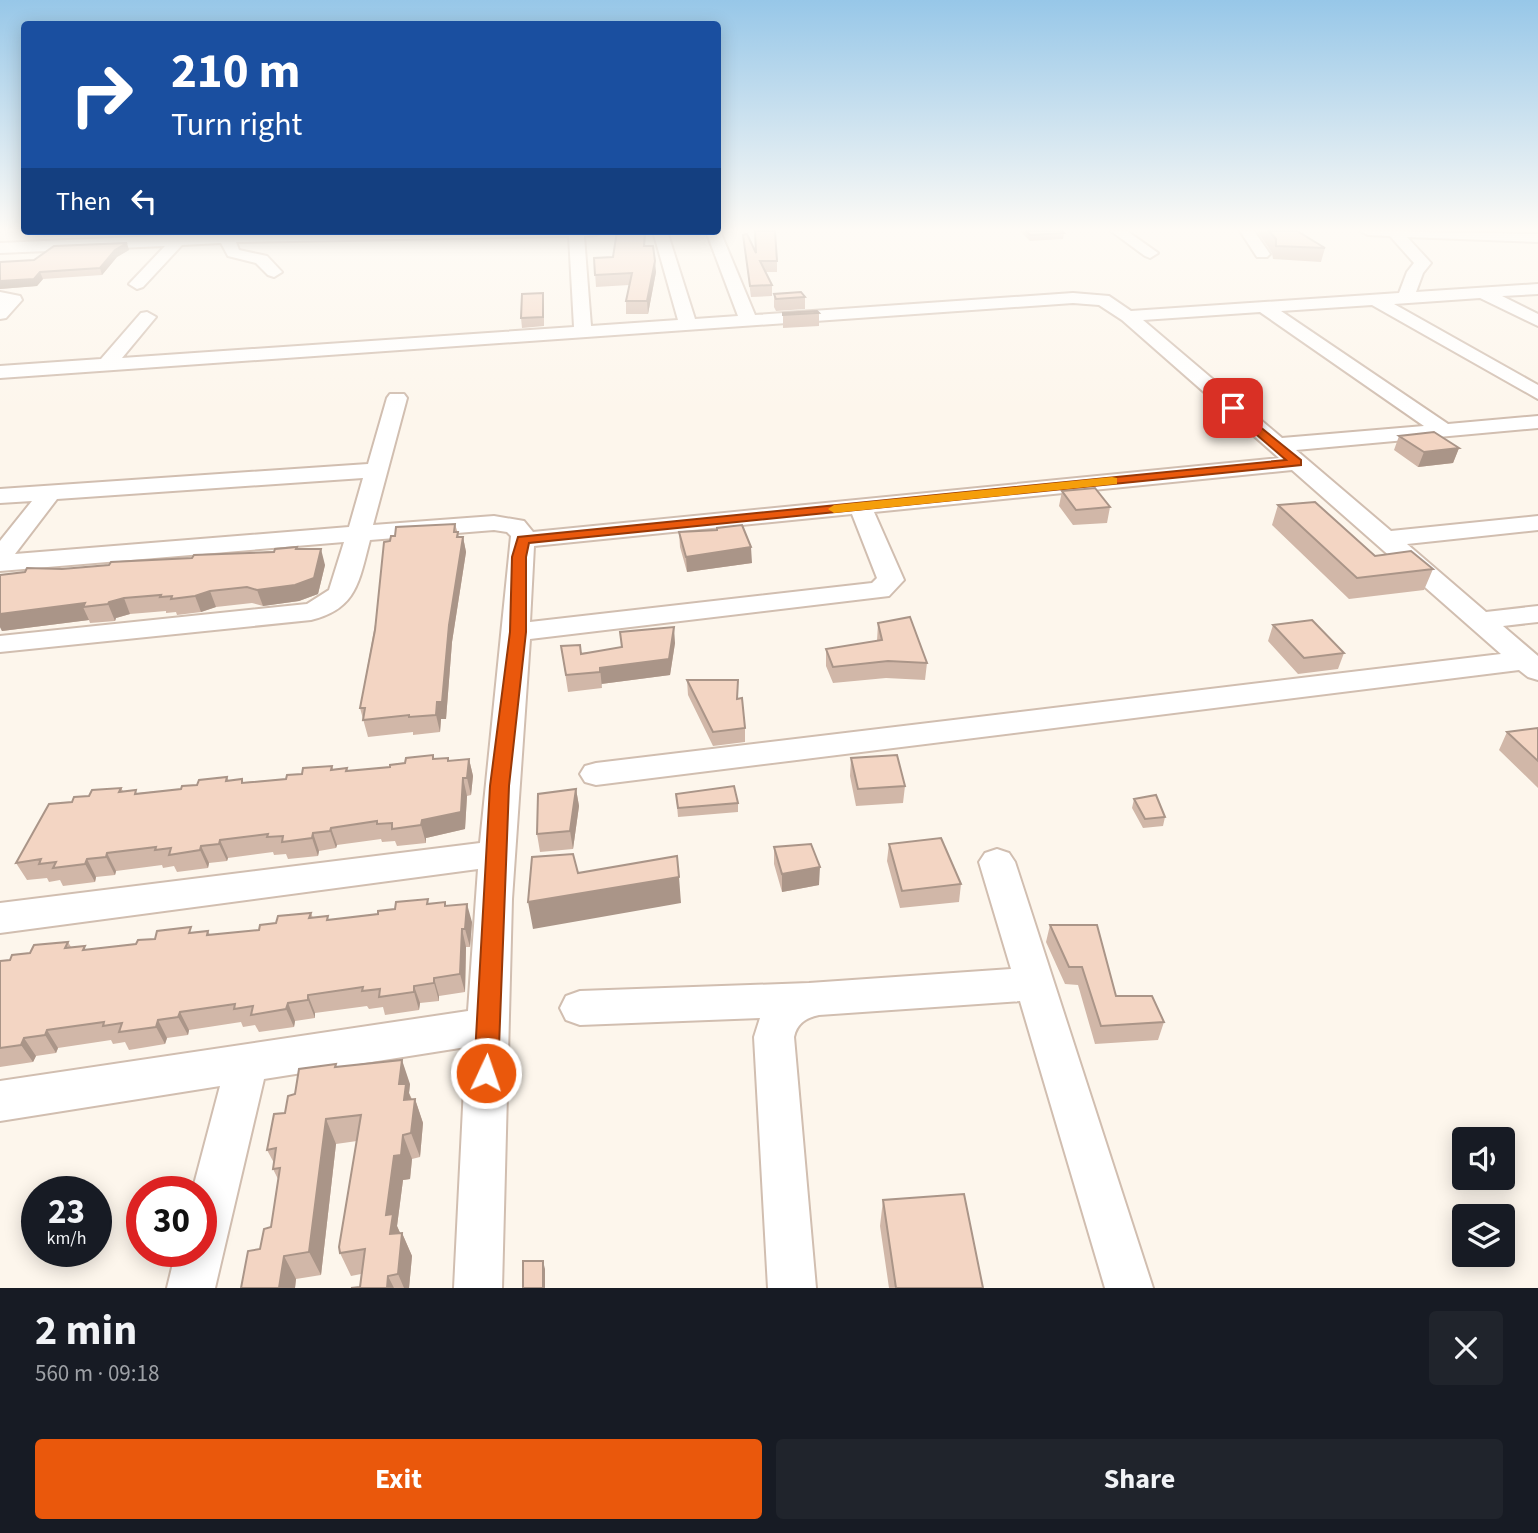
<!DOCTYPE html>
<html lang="en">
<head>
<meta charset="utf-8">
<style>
	:root { --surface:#171b24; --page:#20242c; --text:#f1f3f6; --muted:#9ea1a6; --accent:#ea580c }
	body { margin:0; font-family:"Source Sans 3",sans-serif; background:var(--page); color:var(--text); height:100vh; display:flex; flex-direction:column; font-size:26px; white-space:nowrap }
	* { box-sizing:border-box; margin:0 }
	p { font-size:23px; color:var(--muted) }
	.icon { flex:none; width:38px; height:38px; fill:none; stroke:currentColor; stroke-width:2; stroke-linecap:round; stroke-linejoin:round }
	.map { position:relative; height:1288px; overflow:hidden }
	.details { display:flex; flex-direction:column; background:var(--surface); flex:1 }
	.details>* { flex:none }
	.guide { position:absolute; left:21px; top:21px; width:700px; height:214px; border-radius:7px; box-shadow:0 4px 18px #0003; background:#1a4fa0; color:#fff; overflow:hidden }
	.controls { position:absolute; left:1452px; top:1127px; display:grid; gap:14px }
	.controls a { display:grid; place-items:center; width:63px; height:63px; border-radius:7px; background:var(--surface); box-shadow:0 4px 18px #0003; font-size:35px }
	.speed { position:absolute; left:21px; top:1176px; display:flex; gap:14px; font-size:35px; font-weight:700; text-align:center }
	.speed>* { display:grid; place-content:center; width:91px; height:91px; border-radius:50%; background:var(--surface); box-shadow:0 4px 18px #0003; line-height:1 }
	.speed small { font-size:18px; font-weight:400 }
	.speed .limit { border:10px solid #d22; background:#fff; color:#111 }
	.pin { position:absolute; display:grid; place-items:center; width:60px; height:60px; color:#fff; margin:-30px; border-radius:14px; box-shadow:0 4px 10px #0006 }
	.me { position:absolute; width:77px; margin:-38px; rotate:3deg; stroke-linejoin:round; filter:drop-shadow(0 0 5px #0008) }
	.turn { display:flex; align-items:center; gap:24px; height:147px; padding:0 35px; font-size:32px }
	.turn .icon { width:91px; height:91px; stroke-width:2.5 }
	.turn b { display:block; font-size:49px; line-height:60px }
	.then { display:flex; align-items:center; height:66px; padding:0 35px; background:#0003; gap:14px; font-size:26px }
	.round { display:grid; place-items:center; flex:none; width:74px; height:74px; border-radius:7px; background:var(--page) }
	.head { display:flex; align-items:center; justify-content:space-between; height:119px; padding:0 35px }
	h1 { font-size:42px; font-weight:700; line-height:52px }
	.action { display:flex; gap:14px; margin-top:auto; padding:14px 35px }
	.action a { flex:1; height:80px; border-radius:7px; background:var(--accent); color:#fff; font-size:28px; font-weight:700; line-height:80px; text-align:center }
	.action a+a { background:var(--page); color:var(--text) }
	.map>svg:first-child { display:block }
</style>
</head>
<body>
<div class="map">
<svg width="1538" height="1288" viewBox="0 0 1538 1288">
	<rect width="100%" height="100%" fill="#fdf6ec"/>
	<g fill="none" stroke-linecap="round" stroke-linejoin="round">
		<!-- minor casing -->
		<g stroke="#d1beb0" stroke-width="4">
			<path id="minor" d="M 321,231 L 603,231 L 596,235 L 584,236 L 591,326 L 678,320 L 653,231 L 667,231 L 695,319 L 738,316 L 706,231 L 720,231 L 755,315 L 1073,293 L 1109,296 L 1131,311 L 1399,293 L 1407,272 L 1414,263 L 1390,236 L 1368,235 L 1361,231 L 1538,234 L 1538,242 L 1407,237 L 1431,263 L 1423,273 L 1416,292 L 1538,284 L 1538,294 L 1502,296 L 1538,314 L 1538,326 L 1480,298 L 1394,304 L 1538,385 L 1538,399 L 1372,305 L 1281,311 L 1448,424 L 1538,416 L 1538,428 L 1296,450 L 1391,531 L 1538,516 L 1538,530 L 1407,544 L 1486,612 L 1538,606 L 1538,622 L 1503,626 L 1538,656 L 1538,680 L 1528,677 L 1519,670 L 596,785 L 585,782 L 580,774 L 585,766 L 596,763 L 1501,654 L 1292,470 L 874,512 L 904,580 L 889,596 L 530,639 L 512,899 L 502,1288 L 454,1288 L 466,1047 L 264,1079 L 215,1288 L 167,1288 L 176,1251 L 201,1251 L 201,1192 L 192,1192 L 220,1086 L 0,1121 L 0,1081 L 468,1011 L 478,869 L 0,933 L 0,903 L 480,843 L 511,536 L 507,532 L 494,530 L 370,540 C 359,581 357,609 311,620 L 0,652 L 0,636 L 307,604 L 329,590 L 344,542 L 0,571 L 0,541 L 32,501 L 0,503 L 0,489 L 368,464 L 387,398 L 390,394 L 404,394 L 407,398 L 373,525 L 494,516 L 524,521 L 533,532 L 1279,458 L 1122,320 L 1099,305 L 1073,303 L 0,378 L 0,366 L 101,359 L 141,313 L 147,312 L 156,317 L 122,358 L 574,327 L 569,236 L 236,242 L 239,250 L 267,256 L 282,272 L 274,277 L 268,275 L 256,263 L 228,256 L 221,243 L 182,245 L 143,287 L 137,289 L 129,284 L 165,246 L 0,253 L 0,243 L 226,233 ZM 1260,312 L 1424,426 L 1282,438 L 1143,320 ZM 363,478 L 349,527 L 15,554 L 57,499 ZM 852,514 L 877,578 L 872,583 L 530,622 L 534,546 Z
				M 1111,231 L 1127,231 L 1158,253 L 1150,258 L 1145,256 Z
				M 1240,231 L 1254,231 L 1270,254 L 1267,257 L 1257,257 Z
				M 0,292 L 20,296 L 22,300 L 6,318 L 0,319 Z
				M 997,849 L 1009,853 L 1015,862 L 1153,1288 L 1105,1288 L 1020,1001 L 819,1015 C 806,1018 797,1023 794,1037 L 816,1288 L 768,1288 L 754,1037 L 760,1018 L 580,1025 L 566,1020 L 560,1008 L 566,996 L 580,991 L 809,983 L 1011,969 L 979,862 L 985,853 Z"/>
		</g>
		<!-- minor -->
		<use href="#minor" fill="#fff" fill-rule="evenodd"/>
	</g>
	<!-- wall -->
	<path fill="#d1b7a8" d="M 120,231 L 154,231 L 150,234 L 121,235 Z
		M 1020,231 L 1062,231 L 1064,233 L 1063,239 L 1030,241 Z
		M 1257,231 L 1296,231 L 1325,248 L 1321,262 L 1273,259 L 1272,253 Z
		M 646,234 L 645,246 L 656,272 L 648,314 L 626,314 L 626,301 L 629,285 L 596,287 L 594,258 L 613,257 Z
		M 743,235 L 755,251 L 777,261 L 777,272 L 765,272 L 772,285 L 772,296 L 751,297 L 744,245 Z
		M 129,250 L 117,257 L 102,275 L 43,279 L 37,286 L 0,289 L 0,262 L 34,260 Z
		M 774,294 L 805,297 L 805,309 L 776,311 L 774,307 Z
		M 544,303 L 544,326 L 522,328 L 521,318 Z
		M 783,313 L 819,313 L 819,326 L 783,328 Z
		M 1399,436 L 1459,448 L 1453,463 L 1418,467 L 1394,450 Z
		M 1062,491 L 1110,507 L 1107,523 L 1073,525 L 1059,506 Z
		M 1278,505 L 1375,556 L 1433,569 L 1424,590 L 1349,599 L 1272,525 Z
		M 455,524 L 459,537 L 463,537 L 466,552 L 452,642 L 446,719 L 441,719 L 440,732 L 413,735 L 413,732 L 368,737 L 360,708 L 390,541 Z
		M 717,530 L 752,563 L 687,572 L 680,547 L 679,532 Z
		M 298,549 L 325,565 L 318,594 L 299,601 L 263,606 L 252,603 L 216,607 L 201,612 L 177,615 L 176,612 L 166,613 L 166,611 L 130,614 L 116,618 L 115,621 L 90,623 L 89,620 L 2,631 L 0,627 L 0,575 L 62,569 Z
		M 878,623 L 927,663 L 925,680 L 886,678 L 833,683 L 826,666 L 826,649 L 877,641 Z
		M 1273,625 L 1344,653 L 1338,669 L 1298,674 L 1268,641 Z
		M 675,643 L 670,675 L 601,684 L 602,688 L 568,692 L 561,646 L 581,653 Z
		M 687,680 L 738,699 L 745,728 L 745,742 L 713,746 L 688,695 Z
		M 1538,728 L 1538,788 L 1499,750 L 1507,732 Z
		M 448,758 L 449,761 L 469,759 L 473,776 L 471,795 L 467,796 L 465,829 L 426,838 L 426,843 L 397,846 L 395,841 L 382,842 L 381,839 L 337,845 L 336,848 L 319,851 L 318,856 L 288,859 L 286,854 L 274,855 L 273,852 L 228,858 L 227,861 L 209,863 L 208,868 L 177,872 L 174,866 L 163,868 L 162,865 L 116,871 L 115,875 L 96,877 L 95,882 L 63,886 L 60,880 L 49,882 L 47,878 L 27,880 L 16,863 L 72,802 L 121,788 L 123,791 L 138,793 L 181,789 L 227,777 L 229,781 L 244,782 L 286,779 L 332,766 L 333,769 L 347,768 L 348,771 L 390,767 L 434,759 Z
		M 851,758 L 905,786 L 903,803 L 856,806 L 850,776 Z
		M 576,789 L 579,806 L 573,849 L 540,852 L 537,834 Z
		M 676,794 L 738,803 L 738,812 L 678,817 Z
		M 1134,799 L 1165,817 L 1163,826 L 1143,828 L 1132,808 Z
		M 889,844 L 961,884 L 959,902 L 900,908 L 887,861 Z
		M 774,847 L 819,885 L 782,892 L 774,864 Z
		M 445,902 L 446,906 L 472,922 L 470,947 L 466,947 L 465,992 L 439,996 L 439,1001 L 420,1003 L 419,1010 L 385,1015 L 383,1007 L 369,1009 L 367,1006 L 315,1013 L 315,1018 L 295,1021 L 294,1027 L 259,1032 L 255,1025 L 243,1027 L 241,1022 L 189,1030 L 188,1035 L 167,1038 L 165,1044 L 129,1050 L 125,1042 L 113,1044 L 111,1040 L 58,1048 L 56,1053 L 36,1056 L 33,1062 L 0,1067 L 0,961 L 10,960 L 68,942 L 71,947 L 87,950 L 136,944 L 155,939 L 193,932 L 208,931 L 210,935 L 259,930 L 311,913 L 313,918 L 330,920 L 378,914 L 395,909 Z
		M 1050,925 L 1116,996 L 1164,1022 L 1158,1040 L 1095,1044 L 1078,985 L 1065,984 L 1046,942 Z
		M 337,1067 L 410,1084 L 409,1093 L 412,1099 L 415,1099 L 423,1123 L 420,1157 L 412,1159 L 410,1179 L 403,1180 L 397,1226 L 400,1233 L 402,1233 L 412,1256 L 409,1288 L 351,1288 L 360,1287 L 361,1274 L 351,1276 L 340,1253 L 357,1141 L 336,1144 L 321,1275 L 296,1279 L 295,1288 L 241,1288 L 271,1227 L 278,1179 L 273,1169 L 274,1163 L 267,1150 L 285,1113 L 295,1094 Z
		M 883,1200 L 983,1288 L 889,1288 L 880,1226 Z"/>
	<!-- shaded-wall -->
	<path fill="#aa9588" d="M 127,243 L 129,250 L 117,257 L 102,275 L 100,268 L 115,250 Z
		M 655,261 L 656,272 L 648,314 L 647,301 Z
		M 40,272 L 43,279 L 37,286 L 0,289 L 0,281 Z
		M 1459,448 L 1453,463 L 1418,467 L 1424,452 Z
		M 463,537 L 466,552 L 452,642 L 446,719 L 441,719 L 440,732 L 436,715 L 449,625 Z
		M 751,547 L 752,563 L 687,572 L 686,557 Z
		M 321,549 L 325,565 L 318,594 L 299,601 L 263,606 L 257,590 Z
		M 210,591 L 216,607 L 201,612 L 195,596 Z
		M 124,598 L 130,614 L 116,618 L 115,621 L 108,604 L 109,602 Z
		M 85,603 L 83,607 L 89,620 L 2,631 L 0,627 L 0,614 Z
		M 674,627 L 675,643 L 670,675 L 601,684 L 602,688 L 600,668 Z
		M 469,759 L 473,776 L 471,795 L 467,778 Z
		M 463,778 L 467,796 L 465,829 L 426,838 L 426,843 L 421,825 L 422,820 Z
		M 576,789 L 579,806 L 573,849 L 570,831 Z
		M 331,828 L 337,845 L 336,848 L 330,831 Z
		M 313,833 L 319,851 L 318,856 L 312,838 Z
		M 220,840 L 228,858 L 227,861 L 219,844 Z
		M 201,846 L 209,863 L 208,868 L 200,850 Z
		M 107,853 L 116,871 L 115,875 L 106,857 Z
		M 87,859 L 96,877 L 95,882 L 85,864 Z
		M 820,867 L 819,885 L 782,892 L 782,874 Z
		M 679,877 L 681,903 L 533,929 L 528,902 Z
		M 467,904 L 472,922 L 470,947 L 465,929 Z
		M 462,929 L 466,947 L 465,992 L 460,974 Z
		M 434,978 L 439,996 L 439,1001 L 434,983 Z
		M 414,986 L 420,1003 L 419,1010 L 414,992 Z
		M 308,995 L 315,1013 L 315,1018 L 308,1000 Z
		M 288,1003 L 295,1021 L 294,1027 L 286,1009 Z
		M 180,1012 L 189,1030 L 188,1035 L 178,1017 Z
		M 158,1020 L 167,1038 L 165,1044 L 156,1027 Z
		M 47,1030 L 58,1048 L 56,1053 L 45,1035 Z
		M 24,1038 L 36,1056 L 33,1062 L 21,1045 Z
		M 402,1060 L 410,1084 L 409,1093 L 414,1107 L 415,1099 L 423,1123 L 420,1157 L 411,1133 L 399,1084 Z
		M 326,1119 L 336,1144 L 321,1275 L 309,1252 Z
		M 403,1135 L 412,1159 L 410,1179 L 403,1180 L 397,1226 L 402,1237 L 402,1233 L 412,1256 L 409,1288 L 404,1288 L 398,1274 L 386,1215 L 394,1156 Z
		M 284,1256 L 296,1279 L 295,1288 L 279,1288 Z
		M 543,1261 L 545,1269 L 545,1288 L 543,1288 Z
		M 388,1276 L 394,1288 L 387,1288 Z"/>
	<!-- building -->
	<path fill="#f3d5c3" stroke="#aa9588" stroke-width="2" d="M 617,231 L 645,231 L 644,246 L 653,246 L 655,261 L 647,301 L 626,301 L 632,273 L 595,275 L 594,258 L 613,257 Z
		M 755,231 L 775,231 L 777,261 L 760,261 L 772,285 L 750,286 L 743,235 L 747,234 L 756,253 Z
		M 1026,231 L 1062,231 L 1064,233 L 1030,235 Z
		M 1269,231 L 1297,231 L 1325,248 L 1276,246 L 1276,239 Z
		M 127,243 L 115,250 L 100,268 L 40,272 L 34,279 L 0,281 L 0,262 L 34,260 L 54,246 Z
		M 801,292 L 805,297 L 776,299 L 774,294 Z
		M 543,293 L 543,317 L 521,318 L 522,294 Z
		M 817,311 L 819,313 L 783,315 L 783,313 Z
		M 1434,432 L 1459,448 L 1424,452 L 1399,436 Z
		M 1095,488 L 1110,507 L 1076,510 L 1062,491 Z
		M 1315,502 L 1375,556 L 1411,551 L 1433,569 L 1357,578 L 1278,505 Z
		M 455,524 L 454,532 L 458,532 L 457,537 L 463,537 L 449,625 L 442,702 L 437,702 L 436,715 L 409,717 L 409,715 L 363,720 L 365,708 L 360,708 L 375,630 L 384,542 L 390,541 L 391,536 L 395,536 L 396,527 Z
		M 742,525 L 751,547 L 686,557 L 679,532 L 717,530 L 717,528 Z
		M 297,547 L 296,549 L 321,549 L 314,578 L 295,585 L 257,590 L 247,587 L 210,591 L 195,596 L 171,599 L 172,596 L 160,597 L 161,595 L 124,598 L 109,602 L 108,604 L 83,607 L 85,603 L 0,614 L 0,575 L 25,572 L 27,568 L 62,569 L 109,565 L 111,562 L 192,558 L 194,555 L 274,552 L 275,549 Z
		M 910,617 L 927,663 L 888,661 L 833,667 L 826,649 L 882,640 L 878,623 Z
		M 1312,620 L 1344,653 L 1304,658 L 1273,625 Z
		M 674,627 L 669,659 L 600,668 L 600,672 L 566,675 L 561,646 L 580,645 L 581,654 L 622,647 L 620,632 Z
		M 687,680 L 738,680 L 737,699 L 742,698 L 745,728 L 713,732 Z
		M 1538,728 L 1538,761 L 1507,732 Z
		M 433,755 L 433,759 L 448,758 L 448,761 L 469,759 L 467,778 L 463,778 L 461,812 L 422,820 L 421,825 L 392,829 L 392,823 L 377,824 L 377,821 L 331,828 L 330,831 L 313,833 L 312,838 L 282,842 L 283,836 L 267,837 L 268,834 L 220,840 L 219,844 L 201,846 L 200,850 L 169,855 L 171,848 L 155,850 L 156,847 L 107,853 L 106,857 L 87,859 L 85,864 L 53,868 L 56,862 L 39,864 L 41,859 L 16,863 L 49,804 L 72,802 L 74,797 L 89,796 L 92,790 L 121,788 L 119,792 L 136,790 L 135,794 L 181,789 L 182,786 L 197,785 L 199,780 L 227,777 L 226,781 L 242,779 L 242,783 L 286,779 L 287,775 L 302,774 L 303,768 L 332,766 L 331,770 L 347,768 L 346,771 L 390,767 L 390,765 L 405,763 L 406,758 Z
		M 897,755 L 905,786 L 858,789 L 851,758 Z
		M 734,786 L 738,803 L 678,808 L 676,794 Z
		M 576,789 L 570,831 L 537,834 L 538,794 Z
		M 1156,795 L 1165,817 L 1145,819 L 1134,799 Z
		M 941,838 L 961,884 L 902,891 L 889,844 Z
		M 811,844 L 820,867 L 782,874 L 774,847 Z
		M 573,854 L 578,873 L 677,856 L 679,877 L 528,902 L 532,857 Z
		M 428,899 L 427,904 L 445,902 L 445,906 L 467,904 L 465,929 L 462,929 L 460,974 L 434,978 L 434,983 L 414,986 L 414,992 L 379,997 L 380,989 L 362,991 L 363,987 L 308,995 L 308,1000 L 288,1003 L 286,1009 L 251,1015 L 253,1006 L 234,1009 L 235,1004 L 180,1012 L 178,1017 L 158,1020 L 156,1027 L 119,1032 L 122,1023 L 103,1026 L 104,1022 L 47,1030 L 45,1035 L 24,1038 L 21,1045 L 0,1048 L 0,961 L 10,960 L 12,955 L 30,953 L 34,945 L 68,942 L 65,948 L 85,946 L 83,950 L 136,944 L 138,940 L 155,939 L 157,931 L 191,927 L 189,933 L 208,931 L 207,935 L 259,930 L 260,925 L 276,923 L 278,916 L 311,913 L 309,918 L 328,916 L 327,920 L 378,914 L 378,911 L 395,909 L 396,902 Z
		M 1050,925 L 1097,925 L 1116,996 L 1152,996 L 1164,1022 L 1101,1026 L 1082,967 L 1069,967 Z
		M 402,1060 L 399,1084 L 406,1084 L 404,1100 L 415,1099 L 411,1133 L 403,1135 L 401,1155 L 394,1156 L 386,1215 L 393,1214 L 390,1234 L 402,1233 L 398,1274 L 388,1276 L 387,1288 L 351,1288 L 360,1287 L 365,1249 L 340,1253 L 339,1247 L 361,1115 L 326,1119 L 309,1252 L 284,1256 L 279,1288 L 241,1288 L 248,1251 L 260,1249 L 264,1229 L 271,1227 L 280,1168 L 273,1169 L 276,1148 L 267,1150 L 274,1114 L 285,1113 L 288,1096 L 295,1094 L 299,1069 L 336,1064 L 335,1067 Z
		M 964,1194 L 983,1288 L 896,1288 L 883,1200 Z
		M 523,1261 L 543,1261 L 543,1288 L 523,1288 Z"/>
	<!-- sky -->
	<linearGradient id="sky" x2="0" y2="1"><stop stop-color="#97c7e8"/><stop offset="0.56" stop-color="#fefbf6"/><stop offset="1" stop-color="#fefbf6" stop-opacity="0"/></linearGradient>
	<rect width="1538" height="411" fill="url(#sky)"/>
	<!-- route -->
	<path fill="#ea580c" stroke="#983908" stroke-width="2" d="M 1233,405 L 1301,460 L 1301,465 L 529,543 L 526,557 L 526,632 L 509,786 L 498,1073 L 494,1080 L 486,1083 L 478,1080 L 474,1073 L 490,786 L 510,632 L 512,557 L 518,537 L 1286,460 L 1229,411 L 1229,406 Z"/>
	<!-- slow -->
	<path fill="#f59e0b" d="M 1112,477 L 1117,478 L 1117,484 L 834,513 L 828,509 L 834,505 Z"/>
</svg>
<div class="controls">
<a><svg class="icon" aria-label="sound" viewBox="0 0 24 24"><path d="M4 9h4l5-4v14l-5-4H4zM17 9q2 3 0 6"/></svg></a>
<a><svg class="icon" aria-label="layers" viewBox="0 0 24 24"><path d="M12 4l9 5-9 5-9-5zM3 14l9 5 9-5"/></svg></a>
</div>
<div class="speed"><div>23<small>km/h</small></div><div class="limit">30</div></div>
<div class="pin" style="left:1233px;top:408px;background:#d93025"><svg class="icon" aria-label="arrive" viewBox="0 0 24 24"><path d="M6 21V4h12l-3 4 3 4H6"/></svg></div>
<svg class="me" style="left:486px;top:1073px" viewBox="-20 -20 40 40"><circle r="17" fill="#ea580c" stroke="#fff" stroke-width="3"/><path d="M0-11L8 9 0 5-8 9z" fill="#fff"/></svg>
<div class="guide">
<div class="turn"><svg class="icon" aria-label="right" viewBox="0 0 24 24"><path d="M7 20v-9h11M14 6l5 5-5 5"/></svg><div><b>210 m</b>Turn right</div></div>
<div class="then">Then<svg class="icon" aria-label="left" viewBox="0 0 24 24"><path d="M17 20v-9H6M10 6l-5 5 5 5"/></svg></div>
</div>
</div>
<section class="details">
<div class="head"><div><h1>2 min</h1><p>560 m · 09:18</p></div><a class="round"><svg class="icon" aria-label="close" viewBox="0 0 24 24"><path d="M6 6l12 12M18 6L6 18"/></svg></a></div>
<div class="action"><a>Exit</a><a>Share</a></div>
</section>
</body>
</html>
